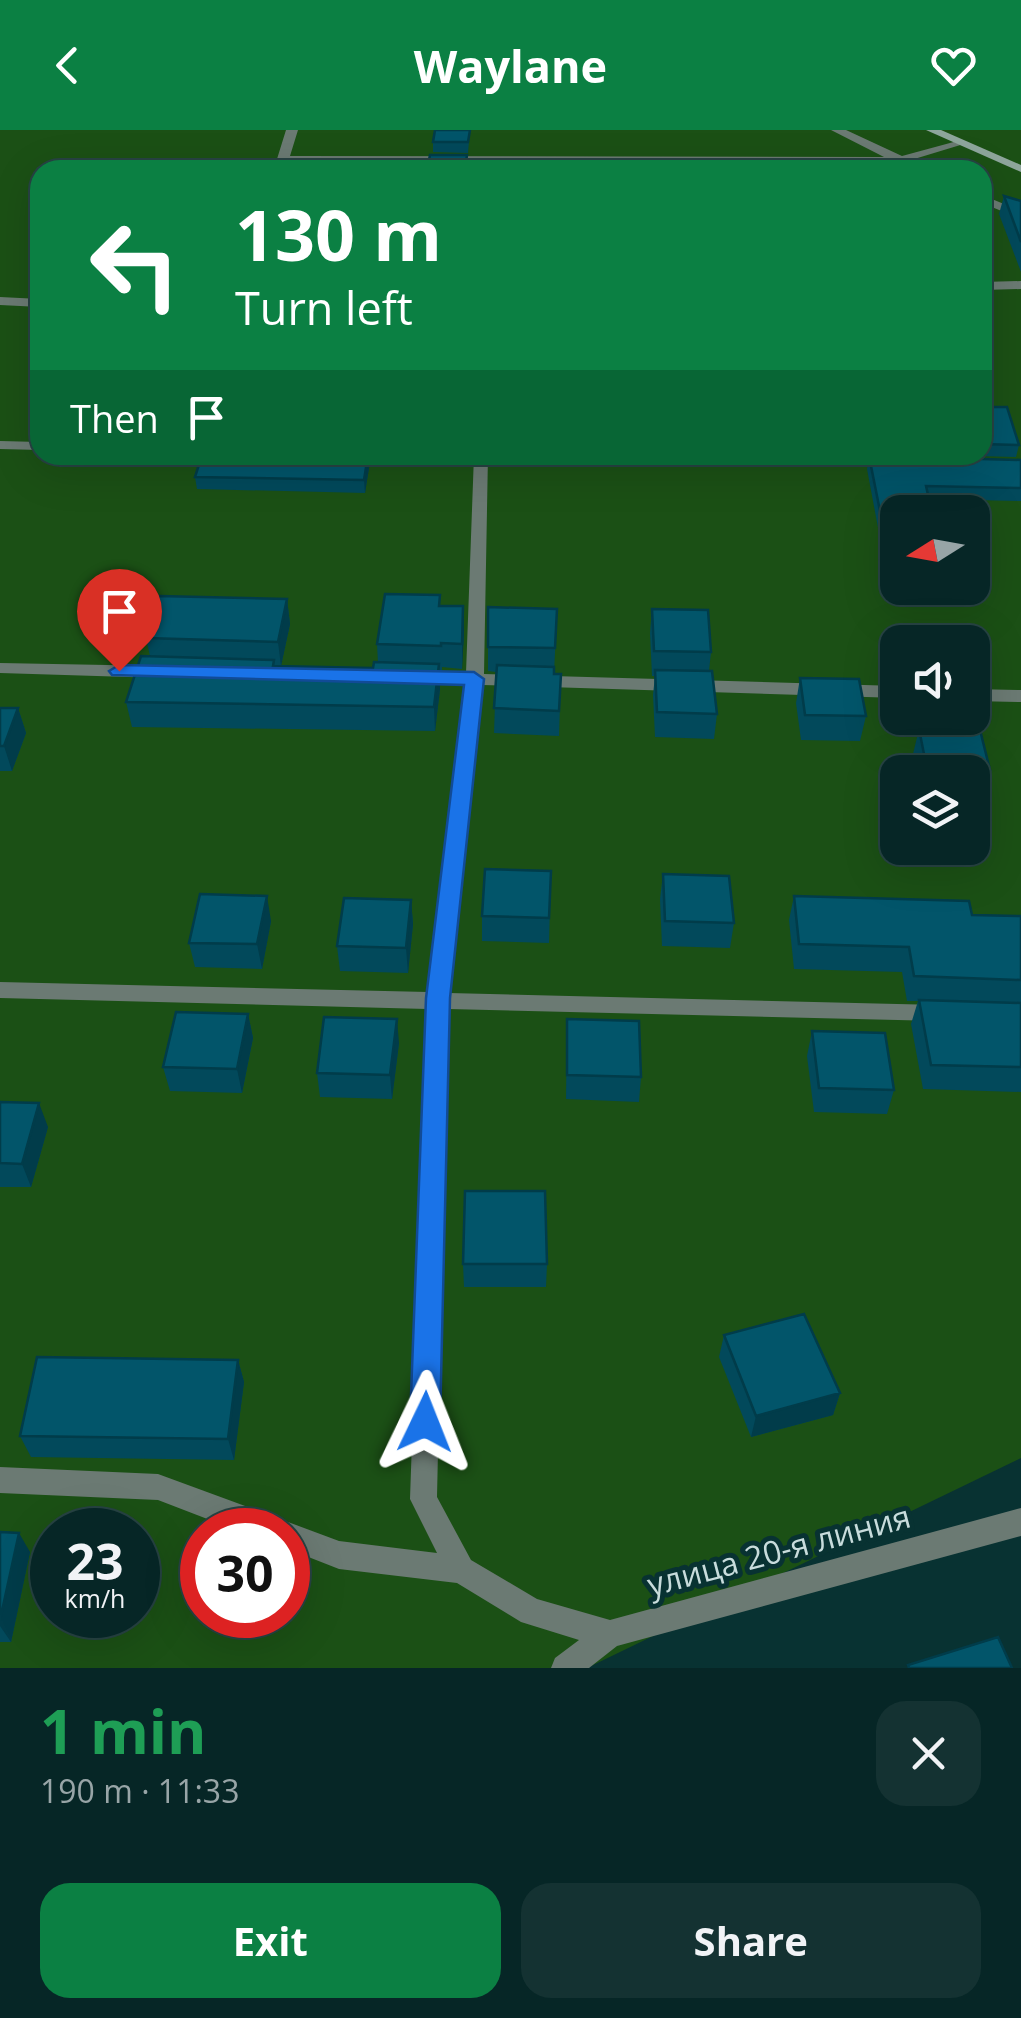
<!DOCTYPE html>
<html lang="en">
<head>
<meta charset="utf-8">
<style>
	:root { --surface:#062626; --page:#143232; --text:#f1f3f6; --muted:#98a5a7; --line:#274343; --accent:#0b8043 }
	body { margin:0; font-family:"Open Sans",sans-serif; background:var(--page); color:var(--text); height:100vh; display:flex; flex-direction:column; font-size:38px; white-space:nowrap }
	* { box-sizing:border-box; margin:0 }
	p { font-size:32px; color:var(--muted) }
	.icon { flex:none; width:55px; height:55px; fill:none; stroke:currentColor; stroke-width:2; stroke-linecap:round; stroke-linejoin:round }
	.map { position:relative; height:1538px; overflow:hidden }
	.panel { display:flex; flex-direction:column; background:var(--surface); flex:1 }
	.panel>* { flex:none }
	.guide { position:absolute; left:30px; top:30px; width:962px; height:305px; border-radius:30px; box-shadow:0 10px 40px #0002,0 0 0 2px var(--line); background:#0b8043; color:#fff; overflow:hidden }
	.needle { width:65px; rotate:259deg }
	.fabs { position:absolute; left:880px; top:365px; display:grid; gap:20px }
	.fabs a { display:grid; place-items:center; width:110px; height:110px; border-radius:20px; background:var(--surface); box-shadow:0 10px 40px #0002,0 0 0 2px var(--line); font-size:50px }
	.speed { position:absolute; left:30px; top:1378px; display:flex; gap:20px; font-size:50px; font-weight:700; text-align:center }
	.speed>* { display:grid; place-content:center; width:130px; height:130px; border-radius:50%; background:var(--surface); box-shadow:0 10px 40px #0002,0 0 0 2px var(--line); line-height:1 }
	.speed small { font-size:25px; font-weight:400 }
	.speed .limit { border:15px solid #d22; background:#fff; color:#111 }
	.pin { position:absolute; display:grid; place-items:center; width:85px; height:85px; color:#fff; margin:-102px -42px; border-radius:50% 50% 50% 0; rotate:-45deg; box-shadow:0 0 10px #0007 }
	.pin .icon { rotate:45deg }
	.me { position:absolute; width:110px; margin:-55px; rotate:2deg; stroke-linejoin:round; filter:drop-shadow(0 0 8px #0008) }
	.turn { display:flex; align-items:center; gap:35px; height:210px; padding:0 40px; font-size:45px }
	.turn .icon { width:130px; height:130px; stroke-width:2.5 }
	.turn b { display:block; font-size:70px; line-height:85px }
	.then { display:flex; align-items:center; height:95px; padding:0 40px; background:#0003; gap:20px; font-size:38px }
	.round { display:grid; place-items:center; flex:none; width:105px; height:105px; border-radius:30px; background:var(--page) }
	.summary { display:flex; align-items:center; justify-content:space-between; height:170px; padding:0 40px }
	h1 { font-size:60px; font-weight:700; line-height:75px; color:#1e9e55 }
	.primary-button { display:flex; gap:20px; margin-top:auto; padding:20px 40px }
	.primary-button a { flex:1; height:115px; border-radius:30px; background:var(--accent); color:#fff; font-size:40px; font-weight:700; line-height:115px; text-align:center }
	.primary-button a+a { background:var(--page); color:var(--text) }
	header { display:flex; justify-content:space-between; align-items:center; height:130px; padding:0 40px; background:var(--accent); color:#fff; font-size:45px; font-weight:700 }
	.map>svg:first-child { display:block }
</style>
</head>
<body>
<header><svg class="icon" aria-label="back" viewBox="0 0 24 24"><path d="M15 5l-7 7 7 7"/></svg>Waylane<svg class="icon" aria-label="heart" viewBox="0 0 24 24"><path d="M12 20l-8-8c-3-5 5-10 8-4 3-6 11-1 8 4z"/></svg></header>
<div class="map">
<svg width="1021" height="1538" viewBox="0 0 1021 1538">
	<rect width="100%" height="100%" fill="#083232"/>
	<!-- green -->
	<path fill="#1b5015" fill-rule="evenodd" d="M 0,0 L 1021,0 L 1021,1328 L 587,1538 L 0,1538 ZM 40,40 L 982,40 L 982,325 L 40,325 ZM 898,382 L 972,382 L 972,458 L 898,458 ZM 898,512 L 972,512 L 972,588 L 898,588 ZM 898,642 L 972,642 L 972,718 L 898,718 ZM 52,1400 L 138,1400 L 138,1485 L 52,1485 ZM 202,1400 L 288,1400 L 288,1485 L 202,1485 Z"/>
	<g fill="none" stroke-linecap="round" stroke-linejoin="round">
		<!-- street -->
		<path fill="#6b7a73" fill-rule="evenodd" d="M 286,0 L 298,0 L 290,26 L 884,27 L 831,0 L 846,0 L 902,26 L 961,10 L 967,13 L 911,30 L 928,40 L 913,40 L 899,33 L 283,32 L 277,29 Z
			M 982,65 L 1021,81 L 1021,89 L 982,73 Z
			M 1021,151 L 1021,159 L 982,160 L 982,152 Z
			M 0,167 L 40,169 L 40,177 L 0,175 Z
			M 0,311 L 40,312 L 40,320 L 0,319 Z
			M 474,325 L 488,325 L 484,544 L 898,556 L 898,568 L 483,555 L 449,863 L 939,875 L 947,877 L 950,883 L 947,889 L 939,891 L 448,879 L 437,1367 L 471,1430 L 537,1469 L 610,1490 L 1021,1378 L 1021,1406 L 617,1516 L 589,1538 L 551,1538 L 555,1528 L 579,1510 L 521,1492 L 457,1453 L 339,1439 L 288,1419 L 288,1400 L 236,1400 L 158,1370 L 0,1363 L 0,1337 L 158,1344 L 272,1386 L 283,1394 L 288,1392 L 339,1411 L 437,1423 L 410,1369 L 427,879 L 0,868 L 0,852 L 428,862 L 466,554 L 415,553 L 406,547 L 415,541 L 466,543 Z
			M 608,325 L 894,328 L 901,332 L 894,336 L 615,329 Z
			M 0,533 L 161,536 L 170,542 L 161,548 L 0,543 Z
			M 972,559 L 1021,560 L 1021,572 L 972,571 Z"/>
		<!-- secondary -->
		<path fill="#8ea69c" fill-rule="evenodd" d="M 926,0 L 941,0 L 1021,35 L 1021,42 Z"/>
	</g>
	<!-- wall -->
	<path fill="#02495b" d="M 470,0 L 468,23 L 433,22 L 433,12 Z
		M 1004,66 L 1021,71 L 1021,142 L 999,84 Z
		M 982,277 L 1019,315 L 1016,327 L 937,325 L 982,325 Z
		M 371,325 L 365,363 L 197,359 L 195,347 Z
		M 869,326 L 1021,330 L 1021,371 L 929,369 L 898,382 L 898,404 L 879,403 L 867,339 Z
		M 287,469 L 290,494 L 281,536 L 373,538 L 378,533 L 377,514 L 440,476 L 464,501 L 462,539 L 442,537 L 442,541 L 439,541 L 440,559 L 435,601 L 132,597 L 126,572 L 150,526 L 146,508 Z
		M 488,477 L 557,479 L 554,544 L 561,544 L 559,606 L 494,603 L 496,542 L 488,541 Z
		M 652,479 L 711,522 L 709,541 L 717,584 L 714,609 L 655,607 L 653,565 L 655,546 L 652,546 L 650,503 Z
		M 800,548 L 866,586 L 860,611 L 801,610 L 796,573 Z
		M 0,578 L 18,578 L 26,603 L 12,641 L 0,641 Z
		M 919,599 L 990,640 L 982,665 L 972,665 L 972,642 L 916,642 L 913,624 Z
		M 551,741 L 549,813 L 482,811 L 482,786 Z
		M 663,744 L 734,793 L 730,818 L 662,816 L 660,769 Z
		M 794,766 L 972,785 L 1021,786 L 1021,962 L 923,959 L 911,894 L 918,871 L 907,871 L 902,842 L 794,839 L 789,790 Z
		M 411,770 L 413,794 L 408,843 L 340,841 L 337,816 Z
		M 271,791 L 262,839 L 195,837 L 189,813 Z
		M 248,884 L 253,908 L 242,963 L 170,961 L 163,937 Z
		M 567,889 L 641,947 L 639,972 L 566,969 Z
		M 812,901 L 894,960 L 887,984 L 814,982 L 807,926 Z
		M 399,913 L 392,969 L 320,967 L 317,943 Z
		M 0,972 L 48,997 L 31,1057 L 0,1057 Z
		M 463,1134 L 547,1134 L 546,1157 L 464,1157 Z
		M 724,1205 L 840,1263 L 833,1285 L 751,1307 L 719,1227 Z
		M 238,1230 L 244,1252 L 234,1330 L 31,1327 L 20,1306 Z
		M 0,1402 L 30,1422 L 11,1512 L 0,1512 Z"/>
	<!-- shaded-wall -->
	<path fill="#013c4a" d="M 368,325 L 371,325 L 365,363 L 364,350 Z
		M 287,469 L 290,494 L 281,536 L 278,512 Z
		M 463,476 L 464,501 L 462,539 L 462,514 Z
		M 439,534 L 440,559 L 435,601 L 434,577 Z
		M 18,578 L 26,603 L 12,641 L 4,616 Z
		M 267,766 L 271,791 L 262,839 L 257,814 Z
		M 411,770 L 413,794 L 408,843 L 406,818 Z
		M 248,884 L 253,908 L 242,963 L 237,939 Z
		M 397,889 L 399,913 L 392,969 L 390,945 Z
		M 39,973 L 48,997 L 31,1057 L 22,1034 Z
		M 238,1230 L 244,1252 L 234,1330 L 228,1309 Z
		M 840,1263 L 833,1285 L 751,1307 L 756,1286 Z
		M 19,1403 L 30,1422 L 11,1512 L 0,1496 L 0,1490 Z"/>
	<!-- building -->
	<path fill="#02556a" stroke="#013c4a" stroke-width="2.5" d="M 435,0 L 470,0 L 468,12 L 433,12 Z
		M 430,25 L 467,25 L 465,40 L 427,40 Z
		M 1004,66 L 1021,71 L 1021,112 Z
		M 982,277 L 1007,277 L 1019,315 L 982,314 Z
		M 202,325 L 368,325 L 364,350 L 195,347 Z
		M 869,326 L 1021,330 L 1021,358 L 926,356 L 932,382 L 898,382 L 898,391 L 882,391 Z
		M 385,464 L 440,465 L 439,476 L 463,476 L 462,514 L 441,513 L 441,516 L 377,514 Z
		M 159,466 L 287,469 L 278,512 L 146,508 Z
		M 488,477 L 557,479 L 555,518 L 488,517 Z
		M 652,479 L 708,480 L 711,522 L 654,521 Z
		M 141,526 L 274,530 L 273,536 L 373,538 L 374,532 L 439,534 L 434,577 L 126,572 Z
		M 497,535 L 554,537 L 554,544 L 561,544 L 559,581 L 494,578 Z
		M 655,540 L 712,541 L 717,584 L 657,582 Z
		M 800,548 L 859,549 L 866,586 L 805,585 Z
		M 0,578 L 18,578 L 4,616 L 0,616 Z
		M 919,599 L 980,600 L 990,640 L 927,639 Z
		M 485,739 L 551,741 L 549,788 L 482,786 Z
		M 663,744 L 729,746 L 734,793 L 665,791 Z
		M 200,764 L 267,766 L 257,814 L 189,813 Z
		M 794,766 L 969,771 L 972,785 L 1021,786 L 1021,850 L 914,846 L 909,817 L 799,814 Z
		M 344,768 L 411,770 L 406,818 L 337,816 Z
		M 919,870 L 1021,873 L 1021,937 L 931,935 Z
		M 176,882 L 248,884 L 237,939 L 163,937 Z
		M 324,887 L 397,889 L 390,945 L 317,943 Z
		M 567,889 L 639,891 L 641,947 L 567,945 Z
		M 812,901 L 885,903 L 894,960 L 819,958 Z
		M 0,972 L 39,973 L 22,1034 L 0,1033 Z
		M 465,1061 L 545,1061 L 547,1134 L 463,1134 Z
		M 804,1184 L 840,1263 L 756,1286 L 724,1205 Z
		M 37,1227 L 238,1230 L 228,1309 L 20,1306 Z
		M 0,1402 L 19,1403 L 0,1490 Z
		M 998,1507 L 1012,1538 L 909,1538 L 908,1535 Z"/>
	<!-- route -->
	<path fill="#1a73e8" stroke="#114b97" stroke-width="2.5" d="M 119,535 L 474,542 L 484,549 L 450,868 L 440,1292 L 436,1302 L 425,1306 L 415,1302 L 410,1292 L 426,868 L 464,555 L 112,545 L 109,541 Z"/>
	<g text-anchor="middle" stroke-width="10" stroke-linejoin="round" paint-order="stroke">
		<!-- near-street labels -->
		<g font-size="32" fill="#c8dcdc" stroke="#083232">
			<text transform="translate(779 1421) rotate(-15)" y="11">улица 20-я линия</text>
		</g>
	</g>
</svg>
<div class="fabs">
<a><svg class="needle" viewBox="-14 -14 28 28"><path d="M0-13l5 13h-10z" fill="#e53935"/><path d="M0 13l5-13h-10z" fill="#98a5a7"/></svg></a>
<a><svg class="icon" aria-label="sound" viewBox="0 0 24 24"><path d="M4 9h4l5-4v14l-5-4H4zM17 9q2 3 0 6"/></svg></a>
<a><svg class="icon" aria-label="layers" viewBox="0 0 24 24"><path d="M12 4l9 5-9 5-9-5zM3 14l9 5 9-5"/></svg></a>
</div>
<div class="speed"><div>23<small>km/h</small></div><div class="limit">30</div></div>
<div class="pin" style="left:119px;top:541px;background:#d93025"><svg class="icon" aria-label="arrive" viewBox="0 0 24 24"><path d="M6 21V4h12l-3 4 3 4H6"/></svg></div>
<svg class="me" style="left:425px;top:1292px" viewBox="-20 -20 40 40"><path d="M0-17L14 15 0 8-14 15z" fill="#1a73e8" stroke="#fff" stroke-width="4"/></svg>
<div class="guide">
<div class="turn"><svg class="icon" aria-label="left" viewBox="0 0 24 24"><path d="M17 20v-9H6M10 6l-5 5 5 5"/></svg><div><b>130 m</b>Turn left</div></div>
<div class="then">Then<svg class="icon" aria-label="arrive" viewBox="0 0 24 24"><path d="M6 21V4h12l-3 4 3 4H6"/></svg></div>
</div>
</div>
<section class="panel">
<div class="summary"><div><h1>1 min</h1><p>190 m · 11:33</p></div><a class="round"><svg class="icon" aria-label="close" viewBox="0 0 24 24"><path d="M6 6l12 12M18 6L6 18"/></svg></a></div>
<div class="primary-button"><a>Exit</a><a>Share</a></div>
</section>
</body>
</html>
